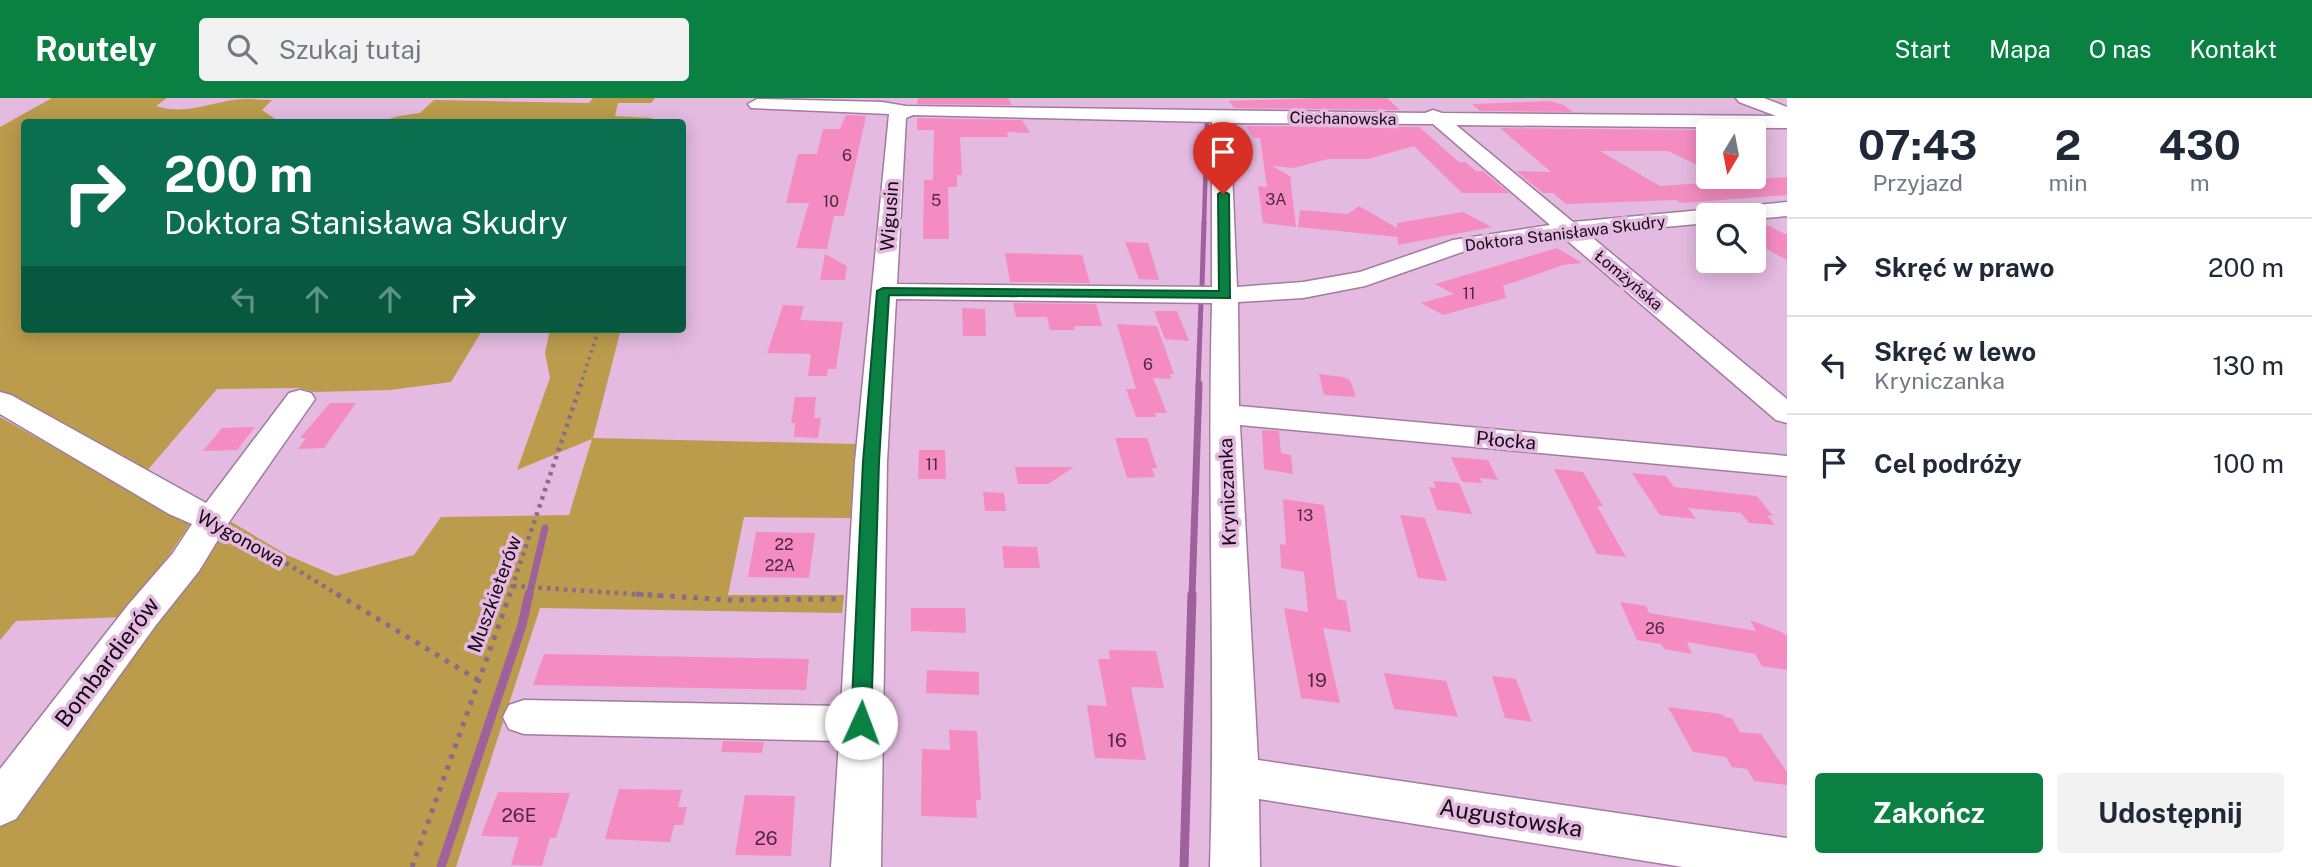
<!DOCTYPE html>
<html lang="pl">
<head>
<meta charset="utf-8">
<style>
	:root { --surface:#fff; --page:#f2f2f3; --text:#1f2937; --muted:#747a83; --line:#e0e1e3; --accent:#0b8043 }
	body { margin:0; font-family:"Public Sans",sans-serif; background:var(--page); color:var(--text); height:100vh; display:flex; flex-direction:column; font-size:26px; white-space:nowrap }
	* { box-sizing:border-box; margin:0 }
	p { font-size:23px; color:var(--muted) }
	.icon { flex:none; width:38px; height:38px; fill:none; stroke:currentColor; stroke-width:2; stroke-linecap:round; stroke-linejoin:round }
	.map { position:relative; flex:1; overflow:hidden }
	.details { display:flex; flex-direction:column; background:var(--surface); width:525px }
	.details>* { flex:none }
	.banner { position:absolute; left:21px; top:21px; width:665px; height:214px; border-radius:7px; box-shadow:0 4px 18px #0003; background:#0b6e4f; color:#fff; overflow:hidden }
	.needle { width:46px; rotate:190deg }
	.controls { position:absolute; left:1696px; top:21px; display:grid; gap:14px }
	.controls a { display:grid; place-items:center; width:70px; height:70px; border-radius:7px; background:var(--surface); box-shadow:0 4px 18px #0003; font-size:35px }
	.pin { position:absolute; display:grid; place-items:center; width:60px; height:60px; color:#fff; margin:-72px -30px; border-radius:50% 50% 50% 0; rotate:-45deg; box-shadow:0 0 7px #0007 }
	.pin .icon { rotate:45deg }
	.me { position:absolute; width:77px; margin:-38px; rotate:2deg; stroke-linejoin:round; filter:drop-shadow(0 0 5px #0008) }
	.turn { display:flex; align-items:center; gap:24px; height:147px; padding:0 28px; font-size:32px }
	.turn .icon { width:91px; height:91px; stroke-width:2.5 }
	.turn b { display:block; font-size:49px; line-height:60px }
	.lanes { display:flex; align-items:center; height:66px; padding:0 28px; background:#0003; justify-content:center; gap:35px; direction:ltr }
	.lanes .off { opacity:.35 }
	.eta { display:flex; justify-content:space-evenly; align-items:center; height:119px; text-align:center }
	.eta b { font-size:42px; font-weight:700; line-height:49px }
	.cta { display:flex; gap:14px; margin-top:auto; padding:14px 28px }
	.cta a { flex:1; height:80px; border-radius:7px; background:var(--accent); color:#fff; font-size:28px; font-weight:700; line-height:80px; text-align:center }
	.cta a+a { background:var(--page); color:var(--text) }
	ul { padding:0; list-style:none }
	li { display:flex; align-items:center; gap:21px; height:98px; padding:0 28px; border-top:2px solid var(--line) }
	li div { flex:1 }
	li b { display:block; font-size:26px }
	li em { font-style:normal }
	header { display:flex; align-items:center; gap:42px; box-sizing:border-box; height:98px; padding:0 35px; background:var(--accent); color:#fff }
	header strong { font-size:33px }
	nav { display:flex; gap:38px; margin-inline-start:auto; font-size:24px }
	.search { width:490px; height:63px; background:var(--page); display:flex; align-items:center; gap:18px; box-sizing:border-box; padding:0 24px; border-radius:7px; color:var(--muted); font-size:26px }
	main { display:flex; flex:1; min-height:0 }
	.map>svg:first-child { display:block }
</style>
</head>
<body>
<header>
<strong>Routely</strong>
<div class="search"><svg class="icon" aria-label="search" viewBox="0 0 24 24"><circle cx="10" cy="10" r="6"/><path d="M15 15l6 6"/></svg>Szukaj tutaj</div>
<nav><a>Start</a><a>Mapa</a><a>O nas</a><a>Kontakt</a></nav>
</header>
<main>
<div class="map">
<svg width="1787" height="769" viewBox="0 0 1787 769">
	<rect width="100%" height="100%" fill="#e4bae1"/>
	<!-- green -->
	<path fill="#bb9c4c" d="M 52,0 L 167,0 L 156,8 C 182,17 207,6 233,2 C 245,0 259,2 272,2 L 262,12 L 278,23 L 294,24 L 24,24 L 24,231 L 483,231 L 451,284 L 390,292 L 314,294 L 299,290 L 217,291 L 146,374 L 0,293 L 0,29 Z
		M 593,0 L 655,0 L 651,5 L 618,5 L 615,18 L 652,20 L 649,24 L 379,24 L 399,18 L 420,15 L 434,2 L 589,5 Z
		M 550,231 L 621,231 L 593,340 L 857,346 L 851,420 L 744,419 L 728,497 L 844,497 L 842,515 L 540,510 L 456,769 L 0,769 L 0,730 L 198,467 L 223,419 L 287,457 L 336,478 L 414,457 L 441,419 L 569,417 L 592,341 L 517,372 L 550,280 L 545,255 Z
		M 0,319 L 190,426 L 127,519 L 16,523 L 0,542 Z"/>
	<g fill="none" stroke-linecap="round" stroke-linejoin="round">
		<!-- stream-far3 -->
		<path stroke="#9e619b" stroke-width="4.5" d="M 1204,126 L 1207,22"/>
		<!-- stream-far2 -->
		<path stroke="#9e619b" stroke-width="5" d="M 1202,188 L 1204,124
			M 1198,288 L 1201,204"/>
		<!-- stream-far1 -->
		<path stroke="#9e619b" stroke-width="7" d="M 529,498 L 545,430
			M 1192,498 L 1199,286"/>
		<!-- stream -->
		<path stroke="#9e619b" stroke-width="9" d="M 441,769 L 522,527 L 529,496
			M 1184,769 L 1192,496"/>
	</g>
	<!-- building -->
	<path fill="#f48cc2" d="M 918,0 L 1008,0 L 1012,7 L 917,6 Z
		M 1319,0 L 1387,0 L 1400,12 L 1234,10 L 1229,3 Z
		M 1549,3 L 1564,7 L 1573,14 L 1480,13 L 1472,6 Z
		M 846,17 L 866,18 L 844,118 L 834,118 L 827,151 L 796,150 L 809,105 L 786,105 L 798,56 L 817,56 L 823,31 L 840,31 Z
		M 917,20 L 1022,22 L 1030,35 L 1007,34 L 1008,39 L 960,39 L 962,77 L 957,77 L 957,89 L 948,89 L 949,141 L 923,141 L 924,82 L 933,82 L 934,32 L 917,32 Z
		M 1246,28 L 1419,29 L 1459,64 L 1465,64 L 1476,73 L 1483,73 L 1509,95 L 1462,95 L 1414,48 L 1368,61 L 1328,61 L 1294,70 L 1272,68 L 1290,78 L 1296,129 L 1263,125 L 1258,88 L 1267,89 L 1260,40 L 1254,40 Z
		M 1500,30 L 1708,32 L 1708,72 L 1668,53 L 1600,53 L 1660,88 L 1787,79 L 1787,97 L 1682,105 L 1676,102 L 1566,106 L 1553,95 L 1543,95 L 1516,73 L 1551,74 Z
		M 1359,108 L 1397,130 L 1397,125 L 1463,114 L 1492,129 L 1398,147 L 1398,139 L 1298,129 L 1300,112 L 1348,116 Z
		M 1754,123 L 1759,123 L 1787,137 L 1787,162 L 1761,148 L 1754,149 Z
		M 1125,144 L 1148,145 L 1159,182 L 1139,181 Z
		M 1557,150 L 1582,165 L 1563,167 L 1503,188 L 1506,200 L 1443,217 L 1421,205 L 1454,196 L 1435,186 Z
		M 1005,155 L 1082,157 L 1090,185 L 1010,184 Z
		M 825,156 L 847,168 L 845,182 L 820,182 Z
		M 1013,205 L 1096,206 L 1102,228 L 1074,228 L 1075,232 L 1050,232 L 1047,219 L 1016,219 Z
		M 783,207 L 804,208 L 800,222 L 843,224 L 836,271 L 828,271 L 827,278 L 808,278 L 811,256 L 767,255 Z
		M 962,210 L 985,211 L 986,238 L 963,238 Z
		M 1154,213 L 1177,213 L 1189,243 L 1165,241 Z
		M 1117,226 L 1157,228 L 1174,276 L 1170,276 L 1171,281 L 1153,280 L 1167,315 L 1155,315 L 1156,319 L 1136,319 L 1126,291 L 1136,291 Z
		M 1319,276 L 1343,279 L 1350,282 L 1356,299 L 1324,297 Z
		M 795,299 L 816,299 L 814,320 L 821,320 L 818,340 L 794,339 L 795,325 L 791,325 Z
		M 330,305 L 356,305 L 324,350 L 298,351 L 306,340 L 300,340 Z
		M 255,329 L 237,352 L 203,353 L 222,330 Z
		M 1262,332 L 1279,333 L 1281,355 L 1291,357 L 1293,376 L 1264,371 Z
		M 1115,340 L 1147,340 L 1157,370 L 1152,370 L 1155,379 L 1127,380 Z
		M 919,352 L 945,352 L 946,381 L 918,381 Z
		M 1451,359 L 1488,362 L 1498,382 L 1480,380 L 1482,385 L 1462,384 Z
		M 1015,369 L 1074,369 L 1048,386 L 1018,386 Z
		M 1554,371 L 1583,374 L 1603,408 L 1597,408 L 1626,459 L 1597,456 Z
		M 1632,375 L 1666,378 L 1674,389 L 1757,398 L 1773,418 L 1767,417 L 1775,427 L 1749,425 L 1741,415 L 1688,410 L 1696,421 L 1660,417 Z
		M 1433,383 L 1459,385 L 1472,416 L 1437,412 L 1429,389 L 1436,390 Z
		M 983,394 L 1004,395 L 1006,413 L 985,413 Z
		M 1283,401 L 1324,407 L 1337,501 L 1346,503 L 1351,534 L 1323,530 L 1340,605 L 1301,600 L 1284,510 L 1308,514 L 1304,474 L 1281,470 L 1280,446 L 1286,447 Z
		M 1400,417 L 1425,420 L 1447,483 L 1418,480 Z
		M 756,434 L 815,435 L 809,480 L 748,479 Z
		M 1002,448 L 1037,449 L 1040,470 L 1004,470 Z
		M 1620,504 L 1646,508 L 1649,515 L 1756,533 L 1750,522 L 1781,534 L 1787,538 L 1787,572 L 1762,568 L 1755,556 L 1687,544 L 1692,556 L 1664,551 L 1661,546 L 1637,542 Z
		M 911,510 L 965,510 L 966,535 L 911,533 Z
		M 1109,552 L 1156,553 L 1164,590 L 1131,589 L 1146,662 L 1095,660 L 1087,607 L 1107,608 L 1098,561 L 1110,561 Z
		M 544,556 L 602,557 L 809,561 L 806,592 L 533,587 Z
		M 927,572 L 979,574 L 979,597 L 926,595 Z
		M 1384,575 L 1446,583 L 1458,619 L 1394,611 Z
		M 1492,578 L 1516,581 L 1532,624 L 1505,620 Z
		M 1668,609 L 1722,616 L 1725,619 L 1732,620 L 1740,634 L 1761,636 L 1787,674 L 1787,687 L 1754,683 L 1747,671 L 1732,669 L 1726,659 L 1693,654 Z
		M 949,632 L 977,633 L 981,702 L 976,702 L 977,720 L 921,718 L 922,651 L 950,652 Z
		M 723,643 L 764,644 L 762,655 L 721,654 Z
		M 619,691 L 682,692 L 678,709 L 687,709 L 683,727 L 674,727 L 670,744 L 605,741 Z
		M 498,694 L 570,695 L 556,740 L 550,740 L 542,768 L 511,767 L 519,739 L 481,738 Z
		M 745,697 L 795,698 L 791,758 L 735,757 Z"/>
	<g fill="none" stroke-linecap="round" stroke-linejoin="round">
		<!-- minor casing -->
		<g stroke="#a27ba0" stroke-width="3">
			<path id="minor" d="M 757,1 L 882,4 L 906,8 L 1425,15 L 1433,12 L 1442,15 L 1787,18 L 1787,30 L 1456,27 L 1573,124 L 1787,104 L 1787,118 L 1754,121 L 1754,117 L 1708,117 L 1708,125 L 1588,136 L 1787,301 L 1787,325 L 1776,322 L 1563,139 L 1465,153 L 1365,188 L 1303,200 L 1238,204 L 1239,308 L 1787,358 L 1787,378 L 1240,327 L 1258,662 L 1787,740 L 1787,769 L 1683,769 L 1259,701 L 1260,769 L 1210,769 C 1216,581 1207,393 1212,205 L 896,201 L 887,364 L 881,769 L 831,769 L 839,643 L 524,636 L 509,631 L 503,619 L 509,607 L 524,602 L 841,608 L 855,364 L 889,16 L 751,10 L 748,6 ZM 913,17 L 1212,24 L 1212,189 L 897,186 L 906,20 ZM 1230,25 L 1433,26 L 1550,127 L 1453,142 L 1360,174 L 1303,184 L 1237,189 Z
				M 300,292 L 311,295 L 315,301 L 227,427 L 199,473 L 156,527 L 16,721 L 0,728 L 0,671 L 128,507 L 173,455 L 192,426 L 169,416 L 0,316 L 0,294 L 11,297 L 206,405 L 289,295 Z"/>
		</g>
		<!-- major casing -->
		<g stroke="#a27ba0" stroke-width="3">
			<path id="major" d="M 1736,0 L 1764,0 L 1787,9 L 1787,22 L 1739,4 Z"/>
		</g>
		<!-- path-far2 -->
		<path stroke="#896c88" stroke-width="3.5" stroke-dasharray="2.5 4.5" stroke-linecap="butt" d="M 580,288 L 599,231"/>
		<!-- path-far1 -->
		<path stroke="#896c88" stroke-width="4.5" stroke-dasharray="3.5 5" stroke-linecap="butt" d="M 235,434 L 340,498
			M 513,488 L 663,498
			M 509,498 L 581,286"/>
		<!-- path -->
		<path stroke="#896c88" stroke-width="5" stroke-dasharray="4.5 7" stroke-linecap="butt" d="M 337,496 L 478,582
			M 636,496 L 728,502 L 837,501
			M 412,769 L 510,496"/>
		<!-- minor -->
		<use href="#minor" fill="#fff" fill-rule="evenodd"/>
		<!-- major -->
		<use href="#major" fill="#fff" fill-rule="evenodd"/>
	</g>
	<!-- route -->
	<path fill="#0b8043" stroke="#07532c" stroke-width="2" d="M 1223,93 L 1229,96 L 1230,200 L 889,197 L 879,364 L 871,625 L 868,631 L 861,634 L 854,631 L 851,625 L 863,364 L 877,193 L 883,190 L 1219,193 L 1218,96 Z"/>
	<g text-anchor="middle" stroke-width="7" stroke-linejoin="round" paint-order="stroke">
		<!-- far-street labels -->
		<g font-size="16" fill="#150715" stroke="#e4bae1">
			<text transform="translate(1343 20) rotate(1)" y="6">Ciechanowska</text>
			<text transform="translate(1565 135) rotate(-7)" y="6">Doktora Stanisława Skudry</text>
			<text transform="translate(1629 182) rotate(40)" y="6">Łomżyńska</text>
		</g>
		<!-- number labels -->
		<g font-size="16" fill="#4d2840">
			<text x="847" y="63">6</text>
			<text x="1276" y="107">3A</text>
			<text x="936" y="108">5</text>
			<text x="831" y="109">10</text>
			<text x="1469" y="201">11</text>
			<text x="1148" y="272">6</text>
			<text x="932" y="372">11</text>
			<text x="1305" y="423">13</text>
			<text x="784" y="452">22</text>
			<text x="780" y="473">22A</text>
			<text x="1655" y="536">26</text>
		</g>
		<!-- street labels -->
		<g font-size="19" fill="#150715" stroke="#e4bae1">
			<text transform="translate(889 118) rotate(-86)" y="7">Wigusin</text>
			<text transform="translate(1506 342) rotate(5)" y="7">Płocka</text>
			<text transform="translate(1227 394) rotate(-92)" y="7">Kryniczanka</text>
			<text transform="translate(241 440) rotate(29)" y="7">Wygonowa</text>
			<text transform="translate(494 496) rotate(-70)" y="7">Muszkieterów</text>
		</g>
		<!-- near-number labels -->
		<g font-size="19" fill="#4d2840">
			<text x="1317" y="589">19</text>
			<text x="1117" y="649">16</text>
			<text x="519" y="724">26E</text>
			<text x="766" y="747">26</text>
		</g>
		<!-- near-street labels -->
		<g font-size="23" fill="#150715" stroke="#e4bae1">
			<text transform="translate(107 564) rotate(-53)" y="8">Bombardierów</text>
			<text transform="translate(1511 720) rotate(9)" y="8">Augustowska</text>
		</g>
	</g>
</svg>
<div class="controls">
<a><svg class="needle" viewBox="-14 -14 28 28"><path d="M0-13l5 13h-10z" fill="#e53935"/><path d="M0 13l5-13h-10z" fill="#747a83"/></svg></a>
<a><svg class="icon" aria-label="search" viewBox="0 0 24 24"><circle cx="10" cy="10" r="6"/><path d="M15 15l6 6"/></svg></a>
</div>
<div class="pin" style="left:1223px;top:96px;background:#d93025"><svg class="icon" aria-label="arrive" viewBox="0 0 24 24"><path d="M6 21V4h12l-3 4 3 4H6"/></svg></div>
<svg class="me" style="left:861px;top:625px" viewBox="-20 -20 40 40"><circle r="19" fill="#fff"/><path d="M0-13L10 11 0 6-10 11z" fill="#0b8043"/></svg>
<div class="banner">
<div class="turn"><svg class="icon" aria-label="right" viewBox="0 0 24 24"><path d="M7 20v-9h11M14 6l5 5-5 5"/></svg><div><b>200 m</b>Doktora Stanisława Skudry</div></div>
<div class="lanes"><svg class="icon off" aria-label="left" viewBox="0 0 24 24"><path d="M17 20v-9H6M10 6l-5 5 5 5"/></svg><svg class="icon off" aria-label="ahead" viewBox="0 0 24 24"><path d="M12 20V5M6 11l6-6 6 6"/></svg><svg class="icon off" aria-label="ahead" viewBox="0 0 24 24"><path d="M12 20V5M6 11l6-6 6 6"/></svg><svg class="icon" aria-label="right" viewBox="0 0 24 24"><path d="M7 20v-9h11M14 6l5 5-5 5"/></svg></div>
</div>
</div>
<section class="details">
<div class="eta">
<div><b>07:43</b><p>Przyjazd</p></div>
<div><b>2</b><p>min</p></div>
<div><b>430</b><p>m</p></div>
</div>
<ul>
<li><svg class="icon" aria-label="right" viewBox="0 0 24 24"><path d="M7 20v-9h11M14 6l5 5-5 5"/></svg><div><b>Skręć w prawo</b></div><em>200 m</em></li>
<li><svg class="icon" aria-label="left" viewBox="0 0 24 24"><path d="M17 20v-9H6M10 6l-5 5 5 5"/></svg><div><b>Skręć w lewo</b><p>Kryniczanka</p></div><em>130 m</em></li>
<li><svg class="icon" aria-label="arrive" viewBox="0 0 24 24"><path d="M6 21V4h12l-3 4 3 4H6"/></svg><div><b>Cel podróży</b></div><em>100 m</em></li>
</ul>
<div class="cta"><a>Zakończ</a><a>Udostępnij</a></div>
</section>
</main>
</body>
</html>
